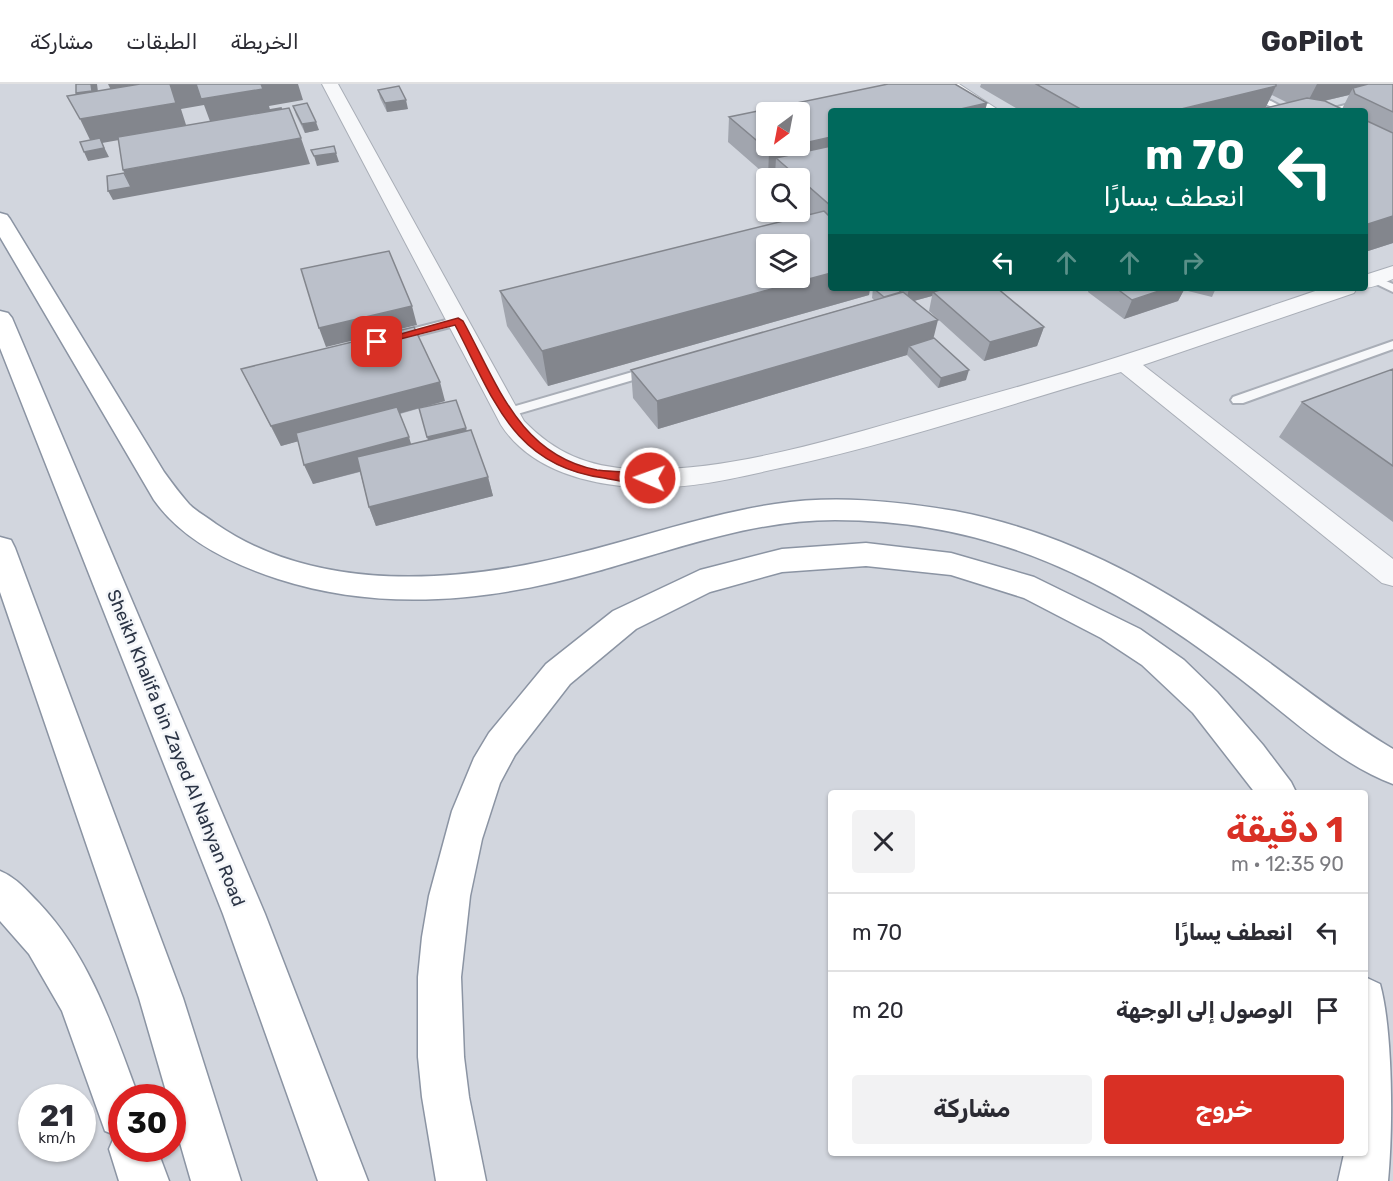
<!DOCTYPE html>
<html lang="ar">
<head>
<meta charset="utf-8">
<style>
	:root { --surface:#fff; --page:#f2f2f3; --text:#2b2b33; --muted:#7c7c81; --line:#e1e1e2; --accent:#d93025 }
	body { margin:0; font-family:Rubik,"Noto Sans Arabic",sans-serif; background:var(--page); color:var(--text); direction:rtl; height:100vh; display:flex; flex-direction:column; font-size:22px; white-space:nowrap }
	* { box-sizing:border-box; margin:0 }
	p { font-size:20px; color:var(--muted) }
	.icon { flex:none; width:33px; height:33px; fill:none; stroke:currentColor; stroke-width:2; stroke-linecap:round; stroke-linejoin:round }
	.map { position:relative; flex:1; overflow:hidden; direction:ltr }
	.sheet { position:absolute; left:828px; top:706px; width:540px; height:366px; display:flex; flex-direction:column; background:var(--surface); border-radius:6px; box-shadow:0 2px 4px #0004; direction:rtl }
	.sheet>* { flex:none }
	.banner { position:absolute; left:828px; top:24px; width:540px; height:183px; border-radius:6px; box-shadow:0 2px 4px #0004; direction:rtl; background:#00695c; color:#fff; overflow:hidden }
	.needle { width:39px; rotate:212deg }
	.fabs { position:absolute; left:756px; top:18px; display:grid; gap:12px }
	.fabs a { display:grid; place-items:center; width:54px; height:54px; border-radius:6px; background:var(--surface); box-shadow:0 2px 4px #0004; font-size:30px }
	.speed { position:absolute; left:18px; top:1000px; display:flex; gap:12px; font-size:30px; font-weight:700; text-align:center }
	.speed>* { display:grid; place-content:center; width:78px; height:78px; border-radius:50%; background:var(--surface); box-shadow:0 2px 4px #0004; line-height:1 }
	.speed small { font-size:15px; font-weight:400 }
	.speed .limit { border:9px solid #d22; background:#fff; color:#111 }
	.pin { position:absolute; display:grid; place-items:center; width:51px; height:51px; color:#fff; margin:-26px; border-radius:12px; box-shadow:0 3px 9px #0006 }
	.me { position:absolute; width:66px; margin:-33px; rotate:272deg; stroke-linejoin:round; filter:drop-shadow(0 0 4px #0008) }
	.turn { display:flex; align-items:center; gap:21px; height:126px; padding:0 24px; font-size:27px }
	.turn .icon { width:78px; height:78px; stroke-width:2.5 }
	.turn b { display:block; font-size:42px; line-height:51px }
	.lanes { display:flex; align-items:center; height:57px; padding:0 24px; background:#0003; justify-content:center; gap:30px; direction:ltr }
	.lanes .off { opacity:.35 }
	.round { display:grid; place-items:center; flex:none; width:63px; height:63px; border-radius:6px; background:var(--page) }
	.summary { display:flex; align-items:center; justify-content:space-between; height:102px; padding:0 24px }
	h1 { font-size:36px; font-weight:700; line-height:45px; color:var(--accent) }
	.action { display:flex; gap:12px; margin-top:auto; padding:12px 24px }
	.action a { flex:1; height:69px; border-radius:6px; background:var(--accent); color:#fff; font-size:24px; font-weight:700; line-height:69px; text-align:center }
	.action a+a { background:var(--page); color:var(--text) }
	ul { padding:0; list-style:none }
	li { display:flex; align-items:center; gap:18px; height:78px; padding:0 24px; border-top:2px solid var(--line) }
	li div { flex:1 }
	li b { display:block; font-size:22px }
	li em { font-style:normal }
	header { display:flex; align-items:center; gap:36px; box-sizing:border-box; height:84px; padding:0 30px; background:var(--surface); border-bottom:2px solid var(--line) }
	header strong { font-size:28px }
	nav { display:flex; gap:33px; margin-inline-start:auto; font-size:21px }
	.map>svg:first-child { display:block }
</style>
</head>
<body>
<header>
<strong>GoPilot</strong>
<nav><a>الخريطة</a><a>الطبقات</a><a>مشاركة</a></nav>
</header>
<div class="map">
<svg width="1393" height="1097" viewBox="0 0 1393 1097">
	<rect width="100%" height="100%" fill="#e4e7ec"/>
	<!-- built -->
	<path fill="#d2d6de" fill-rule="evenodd" d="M 0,0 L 1393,0 L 1393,1097 L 0,1097 ZM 831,27 L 1365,27 L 1365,204 L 831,204 ZM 766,28 L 800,28 L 800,62 L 766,62 ZM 766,94 L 800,94 L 800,128 L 766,128 ZM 766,160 L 800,160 L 800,194 L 766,194 ZM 831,710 L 1365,710 L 1365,1070 L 831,1070 ZM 32,1014 L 82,1014 L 82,1065 L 32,1065 ZM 122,1014 L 172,1014 L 172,1065 L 122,1065 Z"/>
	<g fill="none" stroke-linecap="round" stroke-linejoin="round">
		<!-- service casing -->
		<g stroke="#a9aeb7" stroke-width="4">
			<path id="service" d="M 1227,0 L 1238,0 L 1290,27 L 1279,27 Z
				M 1393,8 L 1393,14 L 1338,27 L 1323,27 Z
				M 1374,192 L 1393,200 L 1393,208 L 1370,197 L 1370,193 Z
				M 458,233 L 464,237 L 462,240 L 396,257 L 390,253 L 392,250 Z
				M 1393,257 L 1393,265 L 1243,319 L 1233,319 L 1231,316 L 1233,313 Z
				M 653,282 L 659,286 L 657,289 L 507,333 L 500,329 L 502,326 Z"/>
		</g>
		<!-- minor casing -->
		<g stroke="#a9aeb7" stroke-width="2">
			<path id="minor" d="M 322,0 L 338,0 L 524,337 C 555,369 588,383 633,385 C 726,389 833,355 922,330 C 987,311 1053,294 1118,273 C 1187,251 1256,227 1324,204 L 1357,204 L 1354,209 L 1143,281 L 1393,475 L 1393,502 L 1382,499 L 1121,288 C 1008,321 895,359 780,384 C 732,395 681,407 631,403 C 582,399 529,384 501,341 Z
				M 940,0 L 959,0 L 1000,27 L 980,27 Z
				M 1393,182 L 1393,195 C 1383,199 1373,204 1363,204 L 1365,204 L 1365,191 Z"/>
		</g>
		<!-- trunk casing -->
		<g stroke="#8b94a3" stroke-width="3">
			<path id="trunk" d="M 0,129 L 7,131 L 10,135 L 164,388 C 172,399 180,410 189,420 C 197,428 207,433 216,440 C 309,504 434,500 540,478 C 619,462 695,432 775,420 C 834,411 895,417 955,427 C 1060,447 1153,496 1239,557 C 1291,593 1339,633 1393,665 L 1393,700 C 1338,680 1284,628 1238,593 C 1115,498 994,436 835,436 C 753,436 676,465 598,487 C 493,517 383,529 278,495 C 232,480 183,457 154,416 L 0,153 Z
				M 0,227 L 8,229 L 12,234 L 265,830 L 368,1097 L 318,1097 L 223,830 L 0,264 Z
				M 0,453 L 11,456 L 15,464 L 183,914 L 241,1097 L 191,1097 L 172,1031 L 172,1014 L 168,1014 L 139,914 L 0,508 Z
				M 866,459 L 951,469 L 1034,493 L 1140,545 L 1184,576 L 1217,608 L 1263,661 L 1291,698 L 1297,710 L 1256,710 L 1193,629 L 1142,581 L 1101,554 L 1024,514 L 951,491 L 866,482 L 782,488 L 710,508 L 636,545 L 570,600 L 515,671 L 500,699 L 482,755 L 470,812 L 461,893 L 464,973 L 469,1013 L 486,1097 L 436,1097 L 422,1013 L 418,973 L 418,893 L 422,853 L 429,812 L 452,727 L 474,674 L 489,649 L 546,580 L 613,527 L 700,486 L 782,465 Z
				M 0,787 C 17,794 26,806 39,819 C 91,874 113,945 139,1014 L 122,1014 L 122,1065 L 157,1065 L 169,1097 L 119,1097 L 109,1065 L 115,1051 L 105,1047 L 62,927 L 29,870 L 0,837 Z
				M 1365,893 L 1380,900 C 1393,947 1393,1046 1388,1097 L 1338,1097 L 1344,1070 L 1365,1070 Z"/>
		</g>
		<!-- service -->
		<use href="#service" fill="#f7f8fa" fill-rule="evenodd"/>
		<!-- minor -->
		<use href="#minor" fill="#f7f8fa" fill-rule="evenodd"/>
		<!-- trunk -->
		<use href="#trunk" fill="#fff" fill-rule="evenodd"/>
	</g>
	<!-- wall -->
	<path fill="#a1a5ae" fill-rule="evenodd" d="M 888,0 L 955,0 L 987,19 L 985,27 L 831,27 L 831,204 L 870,204 L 869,211 L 548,302 L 507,242 L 500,207 L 809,131 L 800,123 L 800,94 L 774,94 L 775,91 L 768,93 L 728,58 L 729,33 ZM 766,28 L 800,28 L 800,62 L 766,62 ZM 766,160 L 800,160 L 800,194 L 766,194 Z
		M 981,0 L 1393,0 L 1393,159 L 1365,168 L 1365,27 L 1021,27 L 980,3 ZM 1272,11 L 1288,19 L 1265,24 ZM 1349,11 L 1342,25 L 1324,17 Z
		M 378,6 L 408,25 L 387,28 L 380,14 Z
		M 293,22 L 319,46 L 305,49 L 296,31 Z
		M 873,204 L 997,204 L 1044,243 L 1037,262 L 984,277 L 929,227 L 932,212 L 914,217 L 934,254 L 966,296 L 938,304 L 907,271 L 658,345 L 633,314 L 631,286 L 874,216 L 872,214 Z
		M 1089,204 L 1216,204 L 1212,213 L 1184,206 L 1178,217 L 1124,235 L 1088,208 Z
		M 241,285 L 445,317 L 400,330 L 411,361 L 467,347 L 488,393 L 493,412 L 376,442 L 369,423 L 360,388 L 313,400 L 298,357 L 281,362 Z
		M 1393,285 L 1393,438 L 1279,353 L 1302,318 Z"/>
	<!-- shaded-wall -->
	<path fill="#83868d" d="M 91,0 L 97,0 L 100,24 L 85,26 L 76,9 Z
		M 108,0 L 298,0 L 303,16 L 269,22 L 271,29 L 211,40 L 204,21 L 181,25 L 187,44 L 102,59 L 109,73 L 88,77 L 84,68 L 92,60 L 80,35 L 116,16 Z
		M 1317,0 L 1393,0 L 1353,4 L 1349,11 L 1306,21 Z
		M 1276,2 L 1264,27 L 1173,27 Z
		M 406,16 L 408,25 L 387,28 L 385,19 Z
		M 987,19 L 985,27 L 952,27 Z
		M 316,38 L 319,46 L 305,49 L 302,40 Z
		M 831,53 L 831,78 L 776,74 L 775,91 L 768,93 L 769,67 L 794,62 L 800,62 L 800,60 Z
		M 301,54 L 310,80 L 113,116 L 108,107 L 131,103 L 123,86 Z
		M 336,69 L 339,78 L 317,82 L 314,72 Z
		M 1393,132 L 1393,159 L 1365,168 L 1365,141 Z
		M 831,189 L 831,204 L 870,204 L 869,211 L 548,302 L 542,267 Z
		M 909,204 L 963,204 L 933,208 L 932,212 L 906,219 Z
		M 1168,204 L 1185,204 L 1178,217 L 1124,235 L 1132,216 Z
		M 412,222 L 417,241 L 326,263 L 319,244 Z
		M 938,236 L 931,264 L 909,262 L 907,271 L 658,345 L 657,317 Z
		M 1044,243 L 1037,262 L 984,277 L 990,258 Z
		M 969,286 L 966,296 L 938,304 L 941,294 Z
		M 440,298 L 445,317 L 281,362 L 271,342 Z
		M 466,344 L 469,354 L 430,363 L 427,353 Z
		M 409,353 L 415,373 L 313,400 L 304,381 Z
		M 488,393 L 493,412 L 376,442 L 369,423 Z"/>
	<!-- building -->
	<path fill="#bbc0ca" stroke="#83868d" stroke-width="1.5" fill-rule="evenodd" d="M 76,0 L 91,0 L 92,7 L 76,9 Z
		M 140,0 L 173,0 L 170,0 L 176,19 L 80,35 L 67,12 Z
		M 196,0 L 261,0 L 263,5 L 201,15 Z
		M 888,0 L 955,0 L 987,19 L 952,27 L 831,27 L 831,53 L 800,60 L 800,28 L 766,28 L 766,62 L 794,62 L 769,67 L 729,33 Z
		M 1036,0 L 1276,0 L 1276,2 L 1173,27 L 1084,27 Z
		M 1368,0 L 1393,0 L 1393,28 L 1355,10 L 1353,4 Z
		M 399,2 L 406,16 L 385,19 L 378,6 Z
		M 1307,14 L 1325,17 L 1346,27 L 1253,27 Z
		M 307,19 L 316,38 L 302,40 L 293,22 Z
		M 281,24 L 281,25 L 240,32 L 240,31 Z
		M 289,24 L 301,54 L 123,86 L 118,53 Z
		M 1365,36 L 1393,49 L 1393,132 L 1365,141 Z
		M 100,54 L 104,64 L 84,68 L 80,58 Z
		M 334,62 L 336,69 L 314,72 L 311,66 Z
		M 831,62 L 831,122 L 776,74 Z
		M 124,89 L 131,103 L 108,107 L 107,92 Z
		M 824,127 L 831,134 L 831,189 L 542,267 L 500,207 ZM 766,160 L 800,160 L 800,194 L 766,194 Z
		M 389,167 L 412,222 L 319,244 L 301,185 Z
		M 873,204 L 896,204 L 901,208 L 884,213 Z
		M 947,204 L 997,204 L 1044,243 L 990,258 L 933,208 Z
		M 1116,204 L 1168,204 L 1132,216 Z
		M 903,208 L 938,236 L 657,317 L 631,286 Z
		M 414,243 L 440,298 L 271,342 L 241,285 Z
		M 934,254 L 969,286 L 941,294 L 909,262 Z
		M 1393,285 L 1393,382 L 1302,318 Z
		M 456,316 L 466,344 L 427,353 L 419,324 Z
		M 397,323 L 409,353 L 304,381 L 296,349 Z
		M 471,346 L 488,393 L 369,423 L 357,373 Z"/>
	<!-- route -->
	<path fill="#d93025" stroke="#8d1f18" stroke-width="1.5" d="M 458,234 L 463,237 C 497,299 519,371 597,386 C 609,388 650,388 656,394 L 654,397 C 638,401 620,397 604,394 C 512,382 493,313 455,241 L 377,261 L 372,258 Z"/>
	<g text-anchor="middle" stroke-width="5" stroke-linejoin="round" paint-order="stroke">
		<!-- street labels -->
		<g font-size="18" fill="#2b3445" stroke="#f4f6f9">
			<text transform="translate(176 664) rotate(68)" y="6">Sheikh Khalifa bin Zayed Al Nahyan Road</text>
		</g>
	</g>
</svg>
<div class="fabs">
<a><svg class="needle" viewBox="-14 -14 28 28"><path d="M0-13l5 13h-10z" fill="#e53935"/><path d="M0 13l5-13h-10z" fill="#7c7c81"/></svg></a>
<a><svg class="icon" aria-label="search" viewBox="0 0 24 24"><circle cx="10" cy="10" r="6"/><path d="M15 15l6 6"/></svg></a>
<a><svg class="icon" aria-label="layers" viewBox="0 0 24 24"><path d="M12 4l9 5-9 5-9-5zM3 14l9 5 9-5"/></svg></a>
</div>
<div class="speed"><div>21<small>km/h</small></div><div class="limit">30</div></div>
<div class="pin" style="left:377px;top:258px;background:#d93025"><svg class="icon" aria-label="arrive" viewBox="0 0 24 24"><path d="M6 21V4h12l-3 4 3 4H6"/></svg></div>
<svg class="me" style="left:650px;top:394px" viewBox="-20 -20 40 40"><circle r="17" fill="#d93025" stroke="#fff" stroke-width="3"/><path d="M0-11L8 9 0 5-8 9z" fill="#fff"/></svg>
<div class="banner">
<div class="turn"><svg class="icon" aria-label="left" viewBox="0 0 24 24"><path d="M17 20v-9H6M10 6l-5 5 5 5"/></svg><div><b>70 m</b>انعطف يسارًا</div></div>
<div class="lanes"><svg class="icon" aria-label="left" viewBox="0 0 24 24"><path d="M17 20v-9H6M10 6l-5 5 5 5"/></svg><svg class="icon off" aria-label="ahead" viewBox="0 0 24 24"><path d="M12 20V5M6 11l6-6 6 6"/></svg><svg class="icon off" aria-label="ahead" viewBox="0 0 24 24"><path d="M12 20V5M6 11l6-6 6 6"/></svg><svg class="icon off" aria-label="right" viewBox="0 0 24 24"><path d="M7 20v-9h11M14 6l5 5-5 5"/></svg></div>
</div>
<section class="sheet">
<div class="summary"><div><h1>1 دقيقة</h1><p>90 m · 12:35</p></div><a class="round"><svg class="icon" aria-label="close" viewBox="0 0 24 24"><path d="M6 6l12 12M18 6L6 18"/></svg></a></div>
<ul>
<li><svg class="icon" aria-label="left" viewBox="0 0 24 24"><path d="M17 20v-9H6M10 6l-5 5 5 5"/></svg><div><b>انعطف يسارًا</b></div><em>70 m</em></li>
<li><svg class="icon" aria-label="arrive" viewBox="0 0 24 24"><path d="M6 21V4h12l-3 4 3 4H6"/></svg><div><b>الوصول إلى الوجهة</b></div><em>20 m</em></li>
</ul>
<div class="action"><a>خروج</a><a>مشاركة</a></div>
</section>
</div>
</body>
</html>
